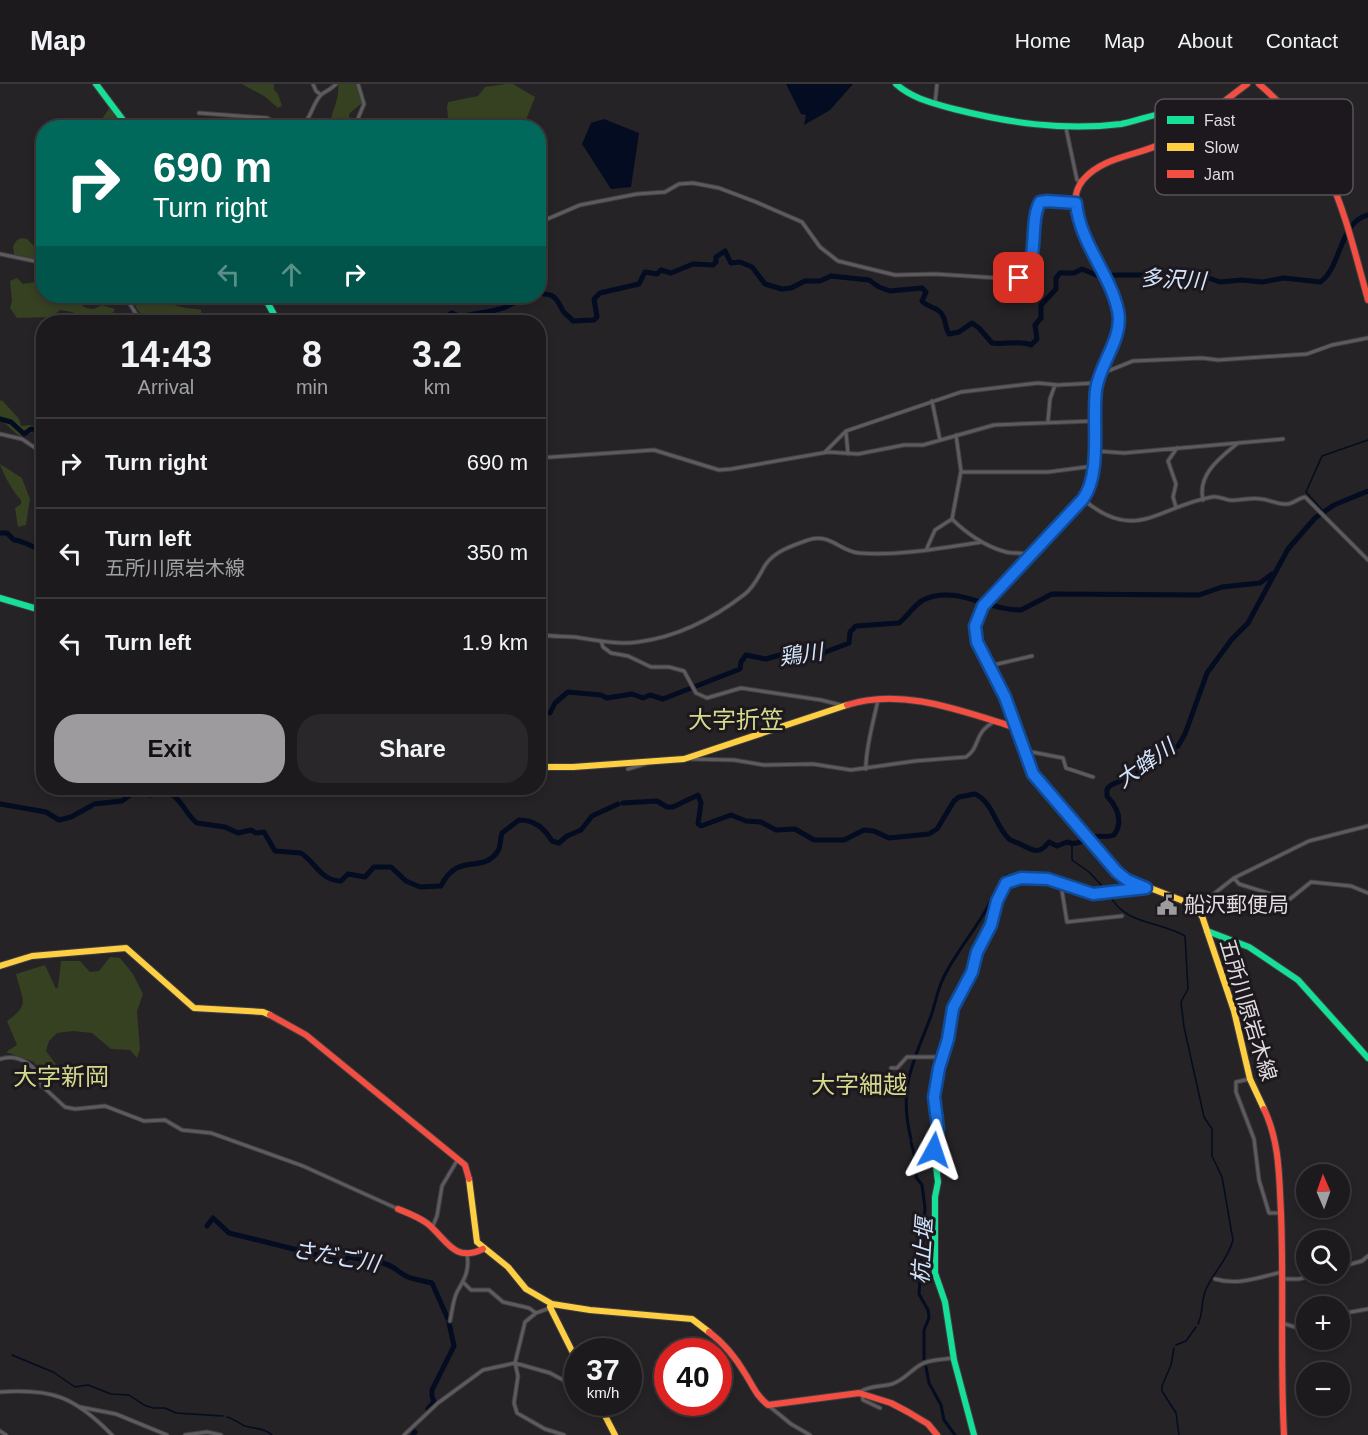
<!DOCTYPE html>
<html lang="en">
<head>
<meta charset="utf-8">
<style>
	:root { --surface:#1c1a1c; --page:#292729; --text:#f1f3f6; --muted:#a0a1a3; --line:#3a383b; --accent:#9e9b9e }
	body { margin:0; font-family:Arial,"Noto Sans JP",sans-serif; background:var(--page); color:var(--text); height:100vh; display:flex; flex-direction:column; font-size:22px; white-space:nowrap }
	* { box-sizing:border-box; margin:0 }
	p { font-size:20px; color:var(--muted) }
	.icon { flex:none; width:33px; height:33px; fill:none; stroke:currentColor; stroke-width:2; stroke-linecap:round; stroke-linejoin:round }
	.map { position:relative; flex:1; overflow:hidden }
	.drawer { position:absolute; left:36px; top:231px; width:510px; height:480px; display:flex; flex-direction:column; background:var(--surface); border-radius:24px; box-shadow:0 3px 9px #0003,0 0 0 2px var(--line) }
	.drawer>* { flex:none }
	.guide { position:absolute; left:36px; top:36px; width:510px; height:183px; border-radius:24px; box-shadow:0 3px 9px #0003,0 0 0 2px var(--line); background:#00695c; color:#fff; overflow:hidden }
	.needle { width:39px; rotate:358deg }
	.buttons { position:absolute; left:1296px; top:1080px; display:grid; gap:12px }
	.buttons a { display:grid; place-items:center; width:54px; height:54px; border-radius:50%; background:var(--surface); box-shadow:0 3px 9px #0003,0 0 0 2px var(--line); font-size:30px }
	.speed { position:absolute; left:564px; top:1254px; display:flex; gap:12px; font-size:30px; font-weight:700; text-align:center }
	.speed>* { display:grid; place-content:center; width:78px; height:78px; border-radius:50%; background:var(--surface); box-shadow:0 3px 9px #0003,0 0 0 2px var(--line); line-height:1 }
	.speed small { font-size:15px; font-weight:400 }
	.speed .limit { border:9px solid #d22; background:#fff; color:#111 }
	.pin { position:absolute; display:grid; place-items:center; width:51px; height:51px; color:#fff; margin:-26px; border-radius:12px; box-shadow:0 3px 9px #0006 }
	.me { position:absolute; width:66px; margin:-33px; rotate:5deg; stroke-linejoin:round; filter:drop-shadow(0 0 4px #0008) }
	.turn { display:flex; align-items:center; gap:21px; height:126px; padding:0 18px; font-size:27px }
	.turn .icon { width:78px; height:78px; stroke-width:2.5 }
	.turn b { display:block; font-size:42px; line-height:51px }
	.lanes { display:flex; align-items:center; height:57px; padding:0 18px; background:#0003; justify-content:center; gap:30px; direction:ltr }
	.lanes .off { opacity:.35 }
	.eta { display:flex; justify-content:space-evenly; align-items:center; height:102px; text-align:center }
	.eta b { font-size:36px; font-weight:800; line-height:42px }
	.button { display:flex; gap:12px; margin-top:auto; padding:12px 18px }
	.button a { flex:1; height:69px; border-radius:24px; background:var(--accent); color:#111; font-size:24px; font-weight:800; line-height:69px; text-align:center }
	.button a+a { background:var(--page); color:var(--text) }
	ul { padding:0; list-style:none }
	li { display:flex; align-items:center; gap:18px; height:90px; padding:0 18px; border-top:2px solid var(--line) }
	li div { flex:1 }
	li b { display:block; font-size:22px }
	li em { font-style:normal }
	header { display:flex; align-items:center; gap:36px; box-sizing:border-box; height:84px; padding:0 30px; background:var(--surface); border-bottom:2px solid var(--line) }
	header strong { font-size:28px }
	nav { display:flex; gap:33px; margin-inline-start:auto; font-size:21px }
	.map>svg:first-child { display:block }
</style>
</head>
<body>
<header>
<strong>Map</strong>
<nav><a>Home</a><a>Map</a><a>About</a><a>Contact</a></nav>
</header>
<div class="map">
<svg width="1368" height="1351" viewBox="0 0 1368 1351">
	<rect width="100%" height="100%" fill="#252325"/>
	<!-- green -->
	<path fill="#354121" d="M 242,0 L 274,0 L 274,6 L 278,10 L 282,22 L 278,24 L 264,12 Z
		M 338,0 L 355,0 L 361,10 L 362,19 L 349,30 L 351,43 L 330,44 C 330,28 340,17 338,0 Z
		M 506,0 L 513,0 L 535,13 L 526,36 L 518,43 L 449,43 L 447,24 L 448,18 L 478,12 L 485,3 Z
		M 110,23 L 127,44 L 91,44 L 102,35 Z
		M 21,154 L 27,155 L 43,171 L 43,177 L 14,171 L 13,162 L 17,156 Z
		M 17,194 L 23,200 L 42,197 L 44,212 L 61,212 L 76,217 L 86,224 L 94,225 L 102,221 L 115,225 L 109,234 L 85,235 L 72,228 L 60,226 L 52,233 L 17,234 L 10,224 L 12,217 L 10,197 Z
		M 156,217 C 167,218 176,222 186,224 C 192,225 195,224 201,226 L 201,237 L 154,238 L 139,228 L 135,222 L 143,218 Z
		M 2,316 L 19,335 L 21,342 L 30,341 L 43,345 L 43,350 L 34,348 L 20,352 C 12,348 9,340 0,337 L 0,317 Z
		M 0,380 L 22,394 L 30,415 L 26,441 L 18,443 L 15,424 L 21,420 L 21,416 C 13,408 3,390 0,380 Z
		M 110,873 L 120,874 L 133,890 L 143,910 L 137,927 L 140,965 L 137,974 L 130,966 L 111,965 L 92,949 L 73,947 L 57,949 L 49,957 L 46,967 L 62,988 L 47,998 L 34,978 L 6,968 L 17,961 L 7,937 C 31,920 22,916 16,890 L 45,881 L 56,905 L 58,903 L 61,877 L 80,877 L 90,888 L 99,887 Z"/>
	<!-- water -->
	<path fill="#030c20" d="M 786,0 L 853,0 L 830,26 L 804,41 L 806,31 L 801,30 Z
		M 604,35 L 639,49 L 631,103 L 611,105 L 582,60 L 591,39 Z"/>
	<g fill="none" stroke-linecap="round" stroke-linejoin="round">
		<!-- stream -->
		<path stroke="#030c20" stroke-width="1.5" d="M 1315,434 L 1323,427 L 1306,408 L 1322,372 L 1368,356
			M 1072,760 L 1072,776 L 1089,788 L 1106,806
			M 1110,812 C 1126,841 1159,837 1185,852 L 1188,905 L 1181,918 L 1184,943 L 1204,1033 L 1212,1045 L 1212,1072 L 1222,1093 L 1233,1156 C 1229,1173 1215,1187 1207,1203 C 1200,1217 1204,1228 1198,1240
			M 1176,1261 L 1186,1257 L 1196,1243
			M 1174,1264 L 1171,1281 L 1162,1302 L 1162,1307 L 1176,1329 L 1179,1351
			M 12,1271 L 53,1288 L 75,1303 L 88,1301 L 111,1310 L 129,1311 L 144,1321 L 153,1324 L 165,1324 L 176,1329 L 223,1332
			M 227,1333 C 234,1335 239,1339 245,1342 C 255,1345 265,1344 272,1351"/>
		<!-- canal -->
		<path stroke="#030c20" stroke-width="3" d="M 911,1055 C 898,1002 913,980 931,932 C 935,921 937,908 942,897 C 952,874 970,853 983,831 C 991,819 996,802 1006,792 C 1027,791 1049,789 1069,800
			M 911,1058 L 917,1082 L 916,1093 L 922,1101 L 925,1124 L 919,1210 L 928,1226 L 929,1234 L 924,1246 L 924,1275
			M 926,1283 L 929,1299 L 941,1321 L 944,1336 L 955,1351"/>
		<!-- river -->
		<path stroke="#030c20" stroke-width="5" d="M 538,210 C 553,209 556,213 562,225 C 564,230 569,232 573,237 L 594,236 L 597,233 L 594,215 L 600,209 L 639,200 L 645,188 L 657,190 L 661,186 L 671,189 L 693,180 L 713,181 L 716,178 L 716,173 L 725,167 L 731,179 L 740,178 L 752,183 L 765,200 L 782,205 L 791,204 L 805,197 L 820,197 L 831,192 L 869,196 L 879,203 L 890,207 L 922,204 L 926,208 L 922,217 C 927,223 933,222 939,227 C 947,233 944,243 949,250 L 959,248 L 972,239 L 979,244 L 992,259 C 1005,261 1018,256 1031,261 L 1037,255 L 1035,241 L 1041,234 L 1041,221 L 1056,205 L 1056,194 L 1060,189 L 1074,189 L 1082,185 L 1096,191 L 1142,191 L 1171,195 L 1203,192 L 1220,198 L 1242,196 L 1262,198 L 1284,194 L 1320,198 C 1341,185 1339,138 1368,131
			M 436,238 L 452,229 L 461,233 C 473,229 486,229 499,225 C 510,223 519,214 530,212
			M 0,335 L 11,338 L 24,350 L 31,345 L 44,346
			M 0,449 L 7,449 L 14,456 C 25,457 33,464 44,467
			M 538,628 L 550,629 L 555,619 L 568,608 L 601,611 L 607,614 L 632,610 L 643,614 L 650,611 L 663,615 L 740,585 L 741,578 L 746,571 L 766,575 L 801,565 L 818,571 L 849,559 L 850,548 L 856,542 L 899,539 C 908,532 913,522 923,516 C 955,500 989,527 1021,526 L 1052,510 L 1199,511 L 1222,503 L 1260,499 L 1272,490
			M 623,719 L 657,717 L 667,723 L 673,723 L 698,711 L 701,719 L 698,740 L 701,742 L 731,731 L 746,737 L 761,738 L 776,746 L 795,745 L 814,756 L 844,756 L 864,746 L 874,747 L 889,754 L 929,750 L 937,745 L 954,717 L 959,713 L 975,710 C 993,718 995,742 1009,755 C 1013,758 1017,758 1022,761 C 1034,767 1039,771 1049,758 L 1057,762 L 1067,758 C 1077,762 1083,756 1093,753 C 1099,751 1106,754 1114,751 C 1124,737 1117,723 1107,712 L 1107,705 L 1111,701 L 1135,691 L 1144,682 L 1154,680 L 1178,662 L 1185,650 L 1207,589 L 1232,555 L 1248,539 L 1288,465 L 1315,434 L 1334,421 L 1368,407
			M 0,720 L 46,728 L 59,736 L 71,733 L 91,722
			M 94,720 L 122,717 L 133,709 L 151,711 L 157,707 C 180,706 182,727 197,739 L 225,743 L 238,749 L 251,746 L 256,749 L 264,748 L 275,767 L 301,769 C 315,778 321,797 341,797 L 348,790 L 365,793 L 374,783 L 391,783 L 406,797 L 420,803 L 441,802 C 458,767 482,791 498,767 C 501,762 500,754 502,749 L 519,736 C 535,736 544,744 552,757 L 559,759 L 567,752 L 581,746 L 592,732 L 618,720
			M 207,1142 L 213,1134 L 229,1149 L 342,1177 L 350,1173 C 361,1177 372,1176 383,1179 C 397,1183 398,1189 408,1193 C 416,1196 425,1197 432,1199 L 448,1235
			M 428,1325 L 434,1318 L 432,1312 L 432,1306 L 454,1262 L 449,1239
			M 413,1351 L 415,1348"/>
		<!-- street casing -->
		<g stroke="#403e40" stroke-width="5">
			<path id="street" d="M 313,0 L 316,7 L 320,10
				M 935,19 L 937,0
				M 199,29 L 267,34 L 285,44
				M 295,44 C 312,38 310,24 320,12 C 323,8 331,6 336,0
				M 354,44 L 364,20 L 358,0
				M 1066,44 L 1077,96 L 1082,97
				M 538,139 L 580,121 L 637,110 L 665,108 L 679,100 L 693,99 L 719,104 L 756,118 L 802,138 L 820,163 L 838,177 L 895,191 L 935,190 L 1014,195 L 1022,193 L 1029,186 L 1036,130 L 1040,118 L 1047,117 L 1076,119
				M 0,170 L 44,179
				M 125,212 L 136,230 L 147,238
				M 1103,289 L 1133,277 L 1202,274 L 1218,276 L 1307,270 L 1332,261 L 1368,254
				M 932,317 L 940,356
				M 1048,337 L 1050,315 L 1055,301
				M 846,348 L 848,370
				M 0,350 L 22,355 L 44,370
				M 1096,367 L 1124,369 L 1283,355
				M 825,368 L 846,347 L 961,308 L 1038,299 L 1058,301 L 1095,299
				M 538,374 L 654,366 L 719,386 L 731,385 L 828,368 L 858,370 L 904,361 L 923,361 L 994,341 L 1094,337
				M 961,388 L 1048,388 L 1094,382
				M 1084,416 C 1136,460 1159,422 1212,413 C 1219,412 1223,415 1229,416 C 1240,417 1251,413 1261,415 C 1271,416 1278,421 1288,420 C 1294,419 1299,414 1305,413 L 1368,476
				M 1203,416 C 1197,390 1221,373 1238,359
				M 1176,423 L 1173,413 L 1176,400 L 1168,377 L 1177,364
				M 952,435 C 966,449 986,463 1006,468 C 1014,470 1022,468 1030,471
				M 952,435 L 961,387 L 956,351
				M 927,464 L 935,446 L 952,435
				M 538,550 C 550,553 563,552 575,553 C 595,556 617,561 638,558 C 677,553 714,534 745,510 C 755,502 759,491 766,480 C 775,467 794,461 808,456 C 829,448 841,468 859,469 C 900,472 942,464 982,458
				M 601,557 L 603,563 L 611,569 L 628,572 L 651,583 L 669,583 L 684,587 L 696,609 L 707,614 L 741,604 L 821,616 L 841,621
				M 989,582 L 1032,572
				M 1024,669 L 1032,668 L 1063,674 L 1066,684 L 1093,693
				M 687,675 L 734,676 L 764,681 L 813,680 L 851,686 L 915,677 L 966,673 C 981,663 973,649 994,638
				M 628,685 L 648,679
				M 866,685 C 865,666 874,635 878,616
				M 1234,794 L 1239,800 L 1284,814 L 1290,815 L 1311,798 L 1351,802 L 1368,809
				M 1061,801 L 1067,838 L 1122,832
				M 1196,824 L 1234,794 L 1309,757 L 1368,742
				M 0,975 C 19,969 39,982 41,1001 L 65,1023 L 75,1025 L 105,1022 L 144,1037 L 165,1036 L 182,1046 L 211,1049 L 303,1082 L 398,1125
				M 891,984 L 897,984 L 907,973 L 942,973
				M 1250,995 L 1236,998 L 1236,1008 L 1254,1055 L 1259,1096 L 1269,1129 L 1280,1129
				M 432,1144 L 437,1132 L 442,1102 L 458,1075
				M 1340,1183 L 1362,1177 L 1368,1172
				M 1215,1195 C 1238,1202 1260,1193 1282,1188
				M 1283,1195 L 1299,1195 L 1319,1190
				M 464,1199 L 471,1206 L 489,1206 L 503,1218 L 529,1224 L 536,1229
				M 550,1224 L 536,1229 L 525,1238 L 515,1279 L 518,1292 L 514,1319 L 517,1329 L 545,1345 L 564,1351
				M 1340,1230 L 1368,1225
				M 450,1237 C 452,1228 453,1216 457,1208 C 464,1196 470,1186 467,1171
				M 1282,1239 L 1301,1245 L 1306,1251
				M 1311,1256 L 1313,1256
				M 0,1308 C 52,1304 75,1313 112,1351
				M 860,1308 C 869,1301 882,1303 892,1300 C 904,1296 910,1287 920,1281 C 929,1275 942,1276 952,1274
				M 862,1310 L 863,1316 L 880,1324
				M 769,1322 L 791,1340 L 810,1351
				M 80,1323 L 116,1330 L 167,1351
				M 0,1347 L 6,1351
				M 185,1351 L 207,1348 L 221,1351
				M 404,1351 L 438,1319 L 483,1286 L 515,1279 L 550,1289 L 578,1304"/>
		</g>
		<!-- fast casing -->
		<g stroke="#403e40" stroke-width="8">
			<path id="fast" d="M 96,0 L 129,44
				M 896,0 C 913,15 933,19 954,25 C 1010,39 1063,47 1121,40 C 1134,38 1170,25 1178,27 C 1185,28 1193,33 1199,36
				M 264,212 L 278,238
				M 0,514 L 44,527
				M 1089,755 L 1040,699 L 1028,678 L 1004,612 L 977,558 L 976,539 L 983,522 L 1083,415 L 1092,393
				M 1207,847 L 1249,863 L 1298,896 L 1368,974
				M 974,1351 L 954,1276 L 945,1218 L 935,1189 L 935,1113 L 938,1098 L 934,1066 L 938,1044 L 934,1013 L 953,924 L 981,864"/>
		</g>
		<!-- slow casing -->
		<g stroke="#403e40" stroke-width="8">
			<path id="slow" d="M 538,683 L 573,683 L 684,675 L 847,621
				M 1089,755 L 1122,793 L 1186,818 L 1202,832 L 1234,927 L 1250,995 L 1264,1025
				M 0,882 L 32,872 L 126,864 L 194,924 L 263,928 L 270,931
				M 469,1095 L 477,1158 L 508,1183 L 526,1205 L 552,1220 L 590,1226 L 692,1235 L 709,1248
				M 550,1223 L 578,1279
				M 598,1318 L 615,1351"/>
		</g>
		<!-- jam casing -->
		<g stroke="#403e40" stroke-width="8">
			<path id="jam" d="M 1259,0 C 1331,61 1344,129 1368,216
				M 1092,393 C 1099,364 1090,325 1098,297 C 1105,271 1123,247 1115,219 C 1106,188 1056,128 1083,96 C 1103,72 1139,72 1165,58 C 1195,42 1220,20 1247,0
				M 847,621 C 901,603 962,627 1014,643
				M 981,864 L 991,841 L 997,817 L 1004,801 L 1010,796 L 1048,795 L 1093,810 L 1146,804
				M 270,931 L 306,951 L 465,1081 L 469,1095
				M 1264,1025 C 1280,1059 1279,1093 1281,1129 C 1284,1203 1280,1277 1284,1351
				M 398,1125 C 408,1129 419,1133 428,1140 C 447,1156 454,1179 483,1165
				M 709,1248 C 725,1260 736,1274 746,1291 C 754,1304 756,1311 768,1321 L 859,1309 L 891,1319 L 908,1328 L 928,1340 L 937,1351"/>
		</g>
		<!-- street -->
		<use href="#street" stroke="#5d5b5d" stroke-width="3"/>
		<!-- fast -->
		<use href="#fast" stroke="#16e098" stroke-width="6"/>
		<!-- slow -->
		<use href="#slow" stroke="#ffcf43" stroke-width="6"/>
		<!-- jam -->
		<use href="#jam" stroke="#f24e42" stroke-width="6"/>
	</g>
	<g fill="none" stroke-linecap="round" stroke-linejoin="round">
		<!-- route casing -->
		<g stroke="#114b97" stroke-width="15">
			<path id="route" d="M 934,1066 L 938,1044 L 934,1013 L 939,984 L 948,955 L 953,924 L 972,888 L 977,868 L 991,841 L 997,817 L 1006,799 L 1021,794 L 1048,795 L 1093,810 L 1146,804 L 1127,796 L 1117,788 L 1033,690 L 1005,613 L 977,558 L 975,542 L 983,522 L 1083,415 C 1102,389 1092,338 1096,306 C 1099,280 1124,254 1118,227 C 1110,189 1080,160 1076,119 L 1047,117 L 1040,118 C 1028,139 1041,182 1019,194"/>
		</g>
		<!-- route -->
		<use href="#route" stroke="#1a73e8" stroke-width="10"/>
	</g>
	<!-- icons -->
	<defs>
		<g id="civic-bare" transform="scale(1.62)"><path d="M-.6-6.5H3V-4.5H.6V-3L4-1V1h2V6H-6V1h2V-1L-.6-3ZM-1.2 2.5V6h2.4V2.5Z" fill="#9e9b9e" stroke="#1d181d" stroke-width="2.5" paint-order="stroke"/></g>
	</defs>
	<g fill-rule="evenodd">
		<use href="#civic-bare" x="1167" y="821"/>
	</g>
	<g text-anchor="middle" stroke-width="6" stroke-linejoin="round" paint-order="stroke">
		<!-- poi labels -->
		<g font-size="21" fill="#dfdcdf" stroke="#1d181d" text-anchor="start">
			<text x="1184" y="828">船沢郵便局</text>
		</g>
		<!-- street labels -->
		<g font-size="21" fill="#dfdcdf" stroke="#1d181d">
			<text transform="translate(1248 926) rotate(73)" y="7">五所川原岩木線</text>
		</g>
		<!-- water labels -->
		<g font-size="22" font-style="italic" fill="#d1e5fd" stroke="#1d181d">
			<text transform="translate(1173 195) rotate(3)" y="8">多沢川</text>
			<text transform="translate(801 570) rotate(-8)" y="8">鶏川</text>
			<text transform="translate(1145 679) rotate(-35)" y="8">大蜂川</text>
			<text transform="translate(922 1167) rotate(-86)" y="8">杭止堰</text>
			<text transform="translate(336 1172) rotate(10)" y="8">さだご川</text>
		</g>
		<!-- quarter labels -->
		<g font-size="24" fill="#d4d98b" stroke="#1d181d">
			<text x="736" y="644">大字折笠</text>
			<text x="61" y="1001">大字新岡</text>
			<text x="859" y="1009">大字細越</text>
		</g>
	</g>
	<!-- legend -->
	<rect x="1155" y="15" width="198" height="96" rx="9" fill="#1d181d" stroke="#575357" stroke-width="1.5"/>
	<rect x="1167" y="32" width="27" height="8" fill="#16e098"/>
	<rect x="1167" y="59" width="27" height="8" fill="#ffcf43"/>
	<rect x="1167" y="86" width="27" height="8" fill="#f24e42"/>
	<g font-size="16" fill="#dfdcdf">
		<text x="1204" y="42">Fast</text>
		<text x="1204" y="69">Slow</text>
		<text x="1204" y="96">Jam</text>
	</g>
</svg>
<div class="buttons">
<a><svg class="needle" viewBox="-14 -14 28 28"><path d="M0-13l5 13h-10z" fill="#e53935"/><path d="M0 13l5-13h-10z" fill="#a0a1a3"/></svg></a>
<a><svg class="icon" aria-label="search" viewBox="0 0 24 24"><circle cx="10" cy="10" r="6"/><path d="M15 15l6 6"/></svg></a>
<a>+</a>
<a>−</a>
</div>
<div class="speed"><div>37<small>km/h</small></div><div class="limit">40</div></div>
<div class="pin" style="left:1019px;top:194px;background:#d93025"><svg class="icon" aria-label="arrive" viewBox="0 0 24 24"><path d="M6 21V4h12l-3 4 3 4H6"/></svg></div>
<svg class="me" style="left:934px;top:1066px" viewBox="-20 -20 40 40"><path d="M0-17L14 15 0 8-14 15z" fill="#1a73e8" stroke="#fff" stroke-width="4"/></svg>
<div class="guide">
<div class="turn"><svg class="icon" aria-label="right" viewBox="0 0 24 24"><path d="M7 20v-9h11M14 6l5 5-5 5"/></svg><div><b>690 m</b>Turn right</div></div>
<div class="lanes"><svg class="icon off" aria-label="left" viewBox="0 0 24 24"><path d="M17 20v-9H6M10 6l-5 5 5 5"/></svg><svg class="icon off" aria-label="ahead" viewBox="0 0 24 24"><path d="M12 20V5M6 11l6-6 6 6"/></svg><svg class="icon" aria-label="right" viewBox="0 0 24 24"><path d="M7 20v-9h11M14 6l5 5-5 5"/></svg></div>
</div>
<section class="drawer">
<div class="eta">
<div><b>14:43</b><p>Arrival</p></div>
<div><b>8</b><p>min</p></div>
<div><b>3.2</b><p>km</p></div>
</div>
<ul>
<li><svg class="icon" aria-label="right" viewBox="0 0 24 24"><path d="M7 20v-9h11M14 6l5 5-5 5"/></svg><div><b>Turn right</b></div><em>690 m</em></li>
<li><svg class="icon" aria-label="left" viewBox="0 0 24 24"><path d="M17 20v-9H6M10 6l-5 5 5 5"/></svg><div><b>Turn left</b><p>五所川原岩木線</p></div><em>350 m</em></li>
<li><svg class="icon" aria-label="left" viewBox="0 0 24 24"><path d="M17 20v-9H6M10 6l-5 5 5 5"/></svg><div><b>Turn left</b></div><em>1.9 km</em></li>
</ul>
<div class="button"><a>Exit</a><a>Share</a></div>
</section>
</div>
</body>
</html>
